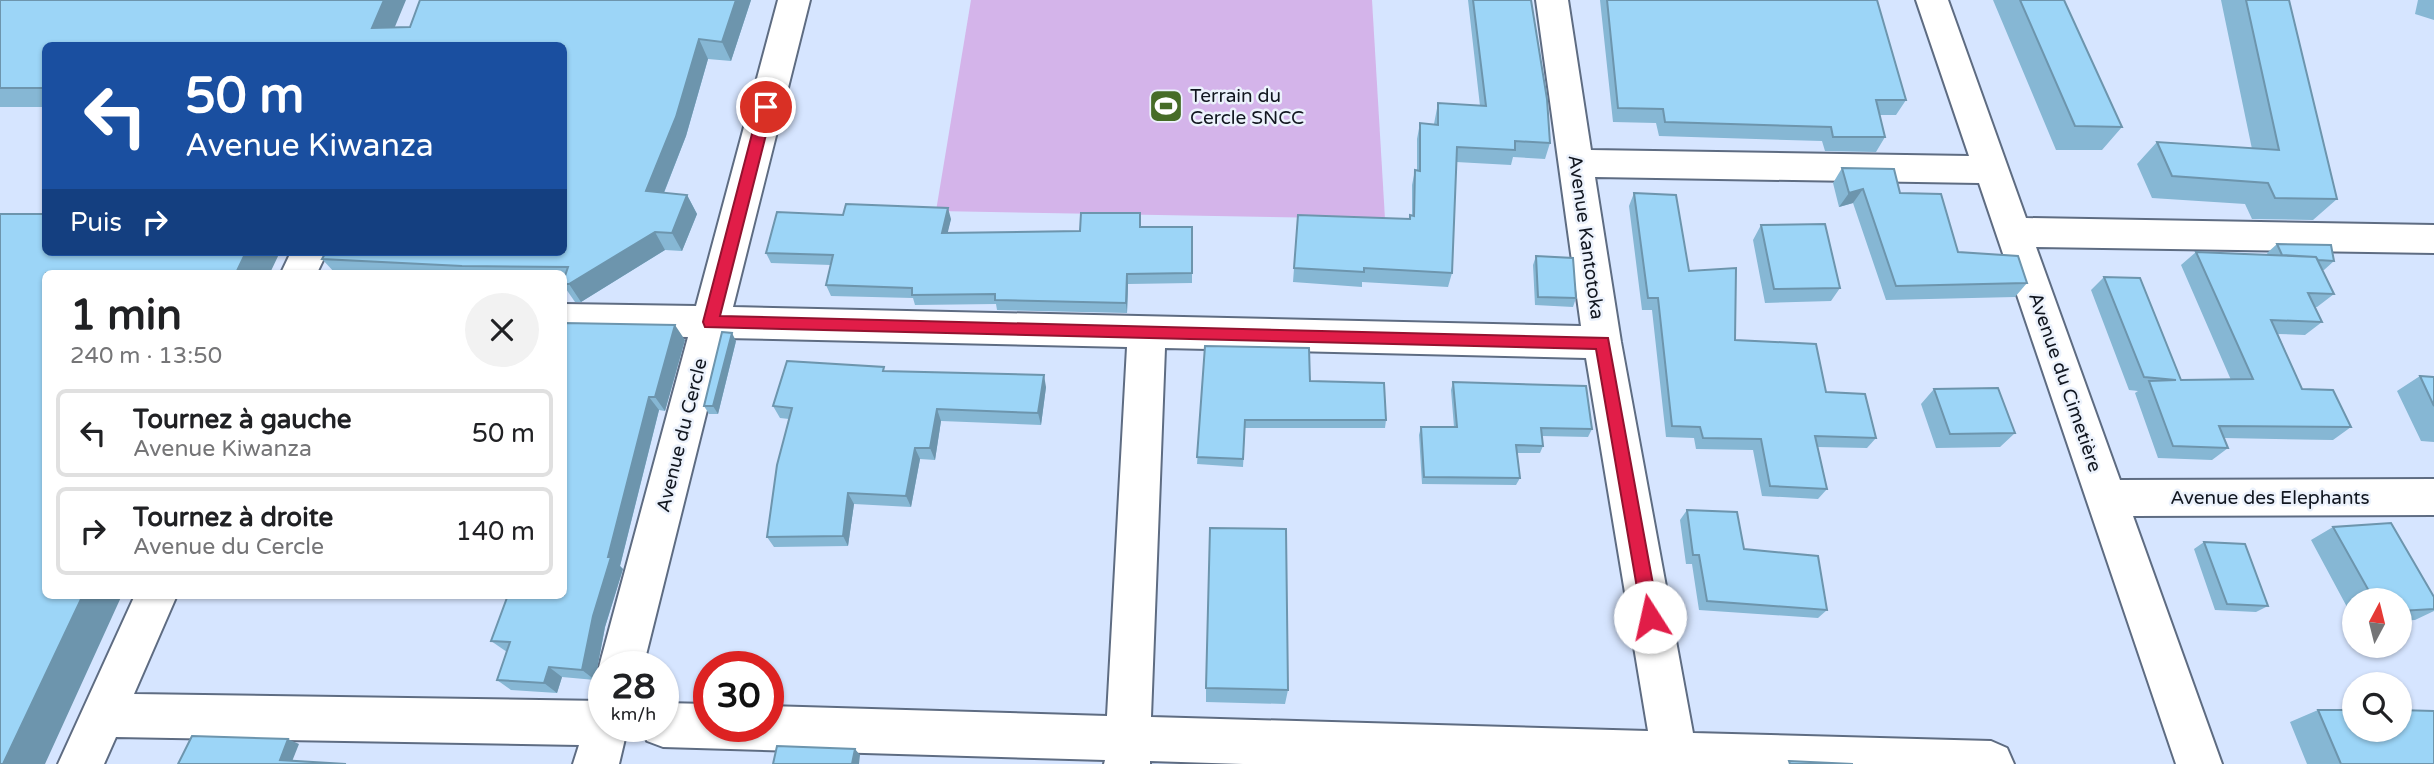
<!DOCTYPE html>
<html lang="fr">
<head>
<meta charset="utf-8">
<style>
	:root { --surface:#fff; --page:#f2f2f2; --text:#202124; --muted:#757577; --line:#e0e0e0 }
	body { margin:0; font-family:"Varela Round",sans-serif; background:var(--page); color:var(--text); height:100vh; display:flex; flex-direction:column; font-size:26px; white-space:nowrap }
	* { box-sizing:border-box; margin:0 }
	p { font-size:23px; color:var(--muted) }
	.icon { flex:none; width:38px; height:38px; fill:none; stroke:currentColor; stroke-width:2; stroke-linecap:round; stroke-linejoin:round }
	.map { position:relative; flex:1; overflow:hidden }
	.side { position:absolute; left:42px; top:270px; width:525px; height:329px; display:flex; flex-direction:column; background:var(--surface); border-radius:10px; box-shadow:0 2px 5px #0004 }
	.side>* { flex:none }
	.top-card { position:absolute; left:42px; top:42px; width:525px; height:214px; border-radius:10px; box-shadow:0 2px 5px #0004; background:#1a4fa0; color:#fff; overflow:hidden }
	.needle { width:46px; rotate:7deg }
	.controls { position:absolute; left:2342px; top:588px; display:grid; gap:14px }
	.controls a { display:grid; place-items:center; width:70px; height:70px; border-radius:50%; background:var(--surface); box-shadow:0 2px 5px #0004; font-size:35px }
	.speed { position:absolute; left:588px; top:651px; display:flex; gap:14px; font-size:35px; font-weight:700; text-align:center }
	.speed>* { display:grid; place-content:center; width:91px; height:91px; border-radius:50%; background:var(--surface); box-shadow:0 2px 5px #0004; line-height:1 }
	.speed small { font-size:18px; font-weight:400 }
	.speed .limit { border:10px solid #d22; background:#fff; color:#111 }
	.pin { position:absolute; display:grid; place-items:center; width:60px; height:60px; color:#fff; margin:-30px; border:4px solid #fff; border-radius:50%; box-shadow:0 2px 7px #0007 }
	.me { position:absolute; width:77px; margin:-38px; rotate:350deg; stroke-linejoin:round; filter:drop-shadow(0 0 5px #0008) }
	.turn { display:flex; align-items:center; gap:24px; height:147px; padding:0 28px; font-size:32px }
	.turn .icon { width:91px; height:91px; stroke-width:2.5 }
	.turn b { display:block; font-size:49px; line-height:60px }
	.then { display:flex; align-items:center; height:66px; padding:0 28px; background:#0003; gap:14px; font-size:26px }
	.round { display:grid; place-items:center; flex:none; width:74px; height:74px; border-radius:37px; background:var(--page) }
	.headline { display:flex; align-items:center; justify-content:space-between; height:119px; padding:0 28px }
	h1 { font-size:42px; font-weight:700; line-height:52px }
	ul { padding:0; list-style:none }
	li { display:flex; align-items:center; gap:21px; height:88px; margin:0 14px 10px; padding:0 14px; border:4px solid var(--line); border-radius:10px }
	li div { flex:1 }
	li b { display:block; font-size:26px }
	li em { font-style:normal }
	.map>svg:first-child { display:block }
</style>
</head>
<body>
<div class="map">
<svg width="2434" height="764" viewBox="0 0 2434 764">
	<rect width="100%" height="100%" fill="#d6e5ff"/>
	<!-- green -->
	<path fill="#d4b4ea" d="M 971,0 L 1372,0 L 1385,219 L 936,211 Z"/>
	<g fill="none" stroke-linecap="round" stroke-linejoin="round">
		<!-- minor casing -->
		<g stroke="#5e6c82" stroke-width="4">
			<path id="minor" d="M 778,0 L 810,0 L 733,307 L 1581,326 L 1536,0 L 1568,0 L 1591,150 L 1969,156 L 1916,0 L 1948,0 L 2026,218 L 2434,225 L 2434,253 L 2036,247 L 2120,480 L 2434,479 L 2434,515 L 2133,516 L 2222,764 L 2176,764 L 1979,183 L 1595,177 L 1621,342 L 1693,733 L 1991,741 L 2007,748 L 2014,764 L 1243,764 L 1150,761 L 1150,764 L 1104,764 L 1105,760 L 663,747 L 647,741 L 641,726 L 663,726 L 663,703 L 709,704 L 709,726 L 768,726 L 768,706 L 1107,716 L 1127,347 L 725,338 L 643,667 L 604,667 L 604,677 L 599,667 L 688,337 L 564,335 L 564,304 L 696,306 ZM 1165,348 L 1586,358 L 1648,731 L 1151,717 Z
				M 291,252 L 327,252 L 317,273 L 281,273 Z
				M 135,595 L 177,595 L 134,694 L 604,701 L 604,726 L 628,726 L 619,764 L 573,764 L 579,745 L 116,737 L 104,764 L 58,764 Z"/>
		</g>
		<!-- minor -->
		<use href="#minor" fill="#fff" fill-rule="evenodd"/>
	</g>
	<!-- wall -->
	<path fill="#86b7d4" d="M 0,0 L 395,28 L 410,27 L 420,0 L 751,0 L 731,61 L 708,59 L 686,136 L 664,193 L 687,195 L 697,214 L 682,251 L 665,250 L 581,302 L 575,302 L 564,286 L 564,273 L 335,273 L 322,259 L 564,252 L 564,46 L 46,46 L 46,107 L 0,107 Z
		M 1468,0 L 1531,0 L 1550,143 L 1545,159 L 1513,157 L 1511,165 L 1456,162 L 1452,273 L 1448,287 L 1362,282 L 1362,287 L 1293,282 L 1298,215 L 1409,219 L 1410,215 L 1412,216 L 1412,185 L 1415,170 L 1417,170 L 1417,139 L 1420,123 L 1434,124 L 1438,103 L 1480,106 Z
		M 1600,0 L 1877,0 L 1906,100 L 1896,115 L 1880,115 L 1885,137 L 1876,152 L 1825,151 L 1822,141 L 1659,136 L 1656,123 L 1613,122 Z
		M 1993,0 L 2064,0 L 2122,127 L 2102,150 L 2056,150 Z
		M 2221,0 L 2289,0 L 2337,199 L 2313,220 L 2252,219 L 2245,204 L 2152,198 L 2137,164 L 2157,142 L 2252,149 Z
		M 2418,0 L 2434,0 L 2434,20 L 2415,14 Z
		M 1842,168 L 1900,193 L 1958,252 L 2027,283 L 2015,297 L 1886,300 L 1853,203 L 1839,207 L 1833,183 Z
		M 1634,193 L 1735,340 L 1826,392 L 1876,438 L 1867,448 L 1818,447 L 1827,489 L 1818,499 L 1762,496 L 1753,450 L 1696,449 L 1694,438 L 1666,437 L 1652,310 L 1642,310 L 1629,206 Z
		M 843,215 L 951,219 L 947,233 L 1080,231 L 1141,227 L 1192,227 L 1192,283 L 1128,284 L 1127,313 L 997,310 L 996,304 L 915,305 L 913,298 L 831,296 L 826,285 L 831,265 L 771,263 L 766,253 Z
		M 1761,225 L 1840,288 L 1831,301 L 1765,303 L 1753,240 Z
		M 2277,244 L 2334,261 L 2324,270 L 2322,270 L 2334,294 L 2317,307 L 2315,307 L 2322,322 L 2305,335 L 2278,334 L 2302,389 L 2351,427 L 2333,440 L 2224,438 L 2228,448 L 2212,460 L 2158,458 L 2135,393 L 2138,391 L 2129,390 L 2091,290 L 2104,277 L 2181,380 L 2231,380 L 2181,265 L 2196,252 L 2268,255 L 2267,253 Z
		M 1536,256 L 1576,298 L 1573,307 L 1535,305 L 1533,265 Z
		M 564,323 L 685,340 L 665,411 L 659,410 L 620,566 L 623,569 L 605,627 L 595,680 L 562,677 L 557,693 L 511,690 L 497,680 L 507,652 L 491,641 L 564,595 Z
		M 736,341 L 718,414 L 709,414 L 704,406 Z
		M 1205,346 L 1310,381 L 1386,420 L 1385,428 L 1245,428 L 1243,467 L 1197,464 Z
		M 885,371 L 1046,387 L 1041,425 L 941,421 L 935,460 L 920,459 L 911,507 L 854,504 L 848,546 L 774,547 L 767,537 L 789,419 L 780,418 L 773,406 Z
		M 2420,376 L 2434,377 L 2434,442 L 2421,441 L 2397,391 Z
		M 1453,382 L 1592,429 L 1588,437 L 1542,436 L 1543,446 L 1540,453 L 1517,453 L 1520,478 L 1516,485 L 1422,484 L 1419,435 L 1421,427 L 1454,427 L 1451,390 Z
		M 1934,389 L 2015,433 L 2000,447 L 1936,448 L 1921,404 Z
		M 1687,510 L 1744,549 L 1827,610 L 1818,618 L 1699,610 L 1692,564 L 1686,564 L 1680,520 Z
		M 2333,527 L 2434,597 L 2434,611 L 2415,620 L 2399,621 L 2399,600 L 2354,600 L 2354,620 L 2311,540 Z
		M 2204,542 L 2268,606 L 2256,612 L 2215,610 L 2194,549 Z
		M 1206,688 L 1288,690 L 1285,704 L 1206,702 Z
		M 2318,710 L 2434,764 L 2307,764 L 2290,722 Z"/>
	<!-- shaded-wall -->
	<path fill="#6d95ad" d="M 384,0 L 406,0 L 387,46 L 372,28 Z
		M 736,0 L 751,0 L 731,61 L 722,42 Z
		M 699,39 L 708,59 L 686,136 L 657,210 L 646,191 Z
		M 1863,189 L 1853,203 L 1839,207 L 1849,193 Z
		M 687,195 L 697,214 L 682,251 L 672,233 Z
		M 948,208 L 951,219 L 945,244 L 942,233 Z
		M 655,232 L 665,250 L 581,302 L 569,284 Z
		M 246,252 L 280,252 L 270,273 L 236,273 Z
		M 1127,274 L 1128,284 L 1127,313 L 1126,303 Z
		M 675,325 L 685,340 L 665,411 L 655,397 Z
		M 732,333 L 736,341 L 718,414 L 713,406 Z
		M 1044,375 L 1046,387 L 1041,425 L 1038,413 Z
		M 649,397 L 659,410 L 620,566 L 623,569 L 605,627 L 595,680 L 582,670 L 593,616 L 608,557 Z
		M 937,409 L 941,421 L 935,460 L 930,448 Z
		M 915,448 L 920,459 L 911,507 L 906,496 Z
		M 848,493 L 854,504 L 848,546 L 843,536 Z
		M 83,595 L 122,595 L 45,764 L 3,764 Z
		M 549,667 L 562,677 L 557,693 L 544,683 Z
		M 288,739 L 299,744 L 291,764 L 280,760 Z
		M 855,749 L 860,755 L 859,764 L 852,764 Z"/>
	<!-- building -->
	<path fill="#9cd5f7" stroke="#6d95ad" stroke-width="2" d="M 0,0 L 384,0 L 372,28 L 410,27 L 420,0 L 736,0 L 722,42 L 699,39 L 676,117 L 646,191 L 687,195 L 672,233 L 655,232 L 569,284 L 564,284 L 564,279 L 568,267 L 462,266 L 322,259 L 326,252 L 564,252 L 564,46 L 46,46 L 46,88 L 0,88 Z
		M 1473,0 L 1531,0 L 1547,99 L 1550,143 L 1515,141 L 1515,150 L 1457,147 L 1452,273 L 1364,268 L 1364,272 L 1294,268 L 1298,215 L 1410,219 L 1410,215 L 1414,216 L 1415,170 L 1420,171 L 1420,123 L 1438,125 L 1438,103 L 1486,106 Z
		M 1607,0 L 1877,0 L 1906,100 L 1876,100 L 1885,137 L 1833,137 L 1831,127 L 1665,122 L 1663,109 L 1618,108 Z
		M 2020,0 L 2064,0 L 2122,127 L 2075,126 Z
		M 2246,0 L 2289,0 L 2337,199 L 2275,198 L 2268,183 L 2172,176 L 2157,142 L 2279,150 Z
		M 1842,168 L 1894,169 L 1900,193 L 1941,194 L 1958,252 L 2018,256 L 2027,283 L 1896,286 L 1863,189 L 1849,193 Z
		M 1634,193 L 1676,195 L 1689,271 L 1736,268 L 1735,340 L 1816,344 L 1826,392 L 1865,394 L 1876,438 L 1815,436 L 1827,489 L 1770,486 L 1761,439 L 1703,438 L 1700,427 L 1672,426 L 1658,298 L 1648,298 Z
		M 846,204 L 948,208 L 942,233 L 1080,231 L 1081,213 L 1140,213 L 1140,227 L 1192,227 L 1192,273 L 1127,274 L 1126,303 L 995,300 L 995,294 L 912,295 L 912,288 L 826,285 L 833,255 L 766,253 L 777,212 L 843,215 Z
		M 0,214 L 46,214 L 46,252 L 246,252 L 236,273 L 46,273 L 46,595 L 83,595 L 3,764 L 0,764 Z
		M 1825,224 L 1840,288 L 1774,289 L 1761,225 Z
		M 2277,244 L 2331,245 L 2334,261 L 2318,260 L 2316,257 L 2282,255 Z
		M 2196,252 L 2316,257 L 2334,294 L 2308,293 L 2322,322 L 2271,320 L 2302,389 L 2333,390 L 2351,427 L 2219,426 L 2228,448 L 2173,446 L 2149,381 L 2176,380 L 2144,377 L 2104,277 L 2140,278 L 2181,380 L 2253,379 Z
		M 1536,256 L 1573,258 L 1576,298 L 1538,297 Z
		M 564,323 L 675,325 L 655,397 L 649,397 L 608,557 L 611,557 L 593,616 L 582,670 L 549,667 L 544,683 L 497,680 L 510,642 L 491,641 L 508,595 L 564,595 Z
		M 722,332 L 732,333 L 713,406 L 704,406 Z
		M 1205,346 L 1309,348 L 1310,381 L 1384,383 L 1386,420 L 1245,420 L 1243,459 L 1197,457 Z
		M 787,361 L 884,367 L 883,371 L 1044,375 L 1038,413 L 937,409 L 930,448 L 915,448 L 906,496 L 848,493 L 843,536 L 767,537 L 777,465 L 792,408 L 773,406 Z
		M 2420,376 L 2434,377 L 2434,406 Z
		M 1453,382 L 1586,386 L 1592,429 L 1541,428 L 1543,446 L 1516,445 L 1520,478 L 1424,477 L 1421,427 L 1457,427 Z
		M 1998,388 L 2015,433 L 1950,434 L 1934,389 Z
		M 1687,510 L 1737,512 L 1744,549 L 1818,556 L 1827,610 L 1707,601 L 1699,555 L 1693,555 Z
		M 2391,523 L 2434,597 L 2434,609 L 2399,611 L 2399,600 L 2374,600 L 2333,527 Z
		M 1210,528 L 1286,529 L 1288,690 L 1206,688 Z
		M 2204,542 L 2245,544 L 2268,606 L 2227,604 Z
		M 2318,710 L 2354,710 L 2354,730 L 2399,730 L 2399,710 L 2434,711 L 2434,764 L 2341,764 Z
		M 192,736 L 288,739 L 280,760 L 346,764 L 178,764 Z
		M 777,746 L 855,749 L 852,764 L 773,764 Z
		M 1789,761 L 1853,764 L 1790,764 Z"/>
	<!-- route -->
	<path fill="#e11d48" stroke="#92132f" stroke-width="2" d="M 766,102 L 773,107 L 720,316 L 1608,338 L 1659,617 L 1657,623 L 1650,626 L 1644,623 L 1642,617 L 1596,349 L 705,327 L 703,322 L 759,107 Z"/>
	<!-- icons -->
	<defs>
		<g id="stadium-square" transform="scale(1.75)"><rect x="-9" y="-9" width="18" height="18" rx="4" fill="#466c27" stroke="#ecf2fc"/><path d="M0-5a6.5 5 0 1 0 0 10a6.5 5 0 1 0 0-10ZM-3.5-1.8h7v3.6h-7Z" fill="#fff"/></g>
	</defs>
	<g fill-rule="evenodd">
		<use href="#stadium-square" x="1166" y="106"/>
	</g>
	<g text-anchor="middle" stroke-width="5" stroke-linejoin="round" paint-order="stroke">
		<!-- poi labels -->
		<g font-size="19" fill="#11161f" stroke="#ecf2fc" text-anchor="start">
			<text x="1190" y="102">Terrain du<tspan x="1190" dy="22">Cercle SNCC</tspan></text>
		</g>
		<!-- street labels -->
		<g font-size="19" fill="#11161f" stroke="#ecf2fc">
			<text transform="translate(1587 237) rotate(82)" y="7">Avenue Kantotoka</text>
			<text transform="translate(2066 382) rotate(71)" y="7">Avenue du Cimetière</text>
			<text transform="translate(681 435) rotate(-76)" y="7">Avenue du Cercle</text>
			<text x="2270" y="504">Avenue des Elephants</text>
		</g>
	</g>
</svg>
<div class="controls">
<a><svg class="needle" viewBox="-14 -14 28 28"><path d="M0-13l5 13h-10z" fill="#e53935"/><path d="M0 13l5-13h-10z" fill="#757577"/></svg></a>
<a><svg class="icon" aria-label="search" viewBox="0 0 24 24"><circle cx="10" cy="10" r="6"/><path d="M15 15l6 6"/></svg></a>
</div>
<div class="speed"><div>28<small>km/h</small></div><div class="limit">30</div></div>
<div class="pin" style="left:766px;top:107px;background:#d93025"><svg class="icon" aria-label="arrive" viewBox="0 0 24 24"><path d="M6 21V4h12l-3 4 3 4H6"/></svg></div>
<svg class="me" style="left:1650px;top:617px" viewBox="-20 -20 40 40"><circle r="19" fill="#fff"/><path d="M0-13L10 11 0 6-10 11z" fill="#e11d48"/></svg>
<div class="top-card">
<div class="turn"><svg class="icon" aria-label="left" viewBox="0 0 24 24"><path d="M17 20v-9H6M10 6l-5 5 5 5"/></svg><div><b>50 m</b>Avenue Kiwanza</div></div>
<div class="then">Puis<svg class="icon" aria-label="right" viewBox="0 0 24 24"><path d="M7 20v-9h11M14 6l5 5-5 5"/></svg></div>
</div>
<section class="side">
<div class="headline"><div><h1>1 min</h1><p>240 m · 13:50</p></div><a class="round"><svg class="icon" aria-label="close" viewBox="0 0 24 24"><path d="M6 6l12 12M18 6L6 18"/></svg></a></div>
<ul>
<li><svg class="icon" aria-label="left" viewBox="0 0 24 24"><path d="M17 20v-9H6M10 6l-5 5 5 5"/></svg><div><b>Tournez à gauche</b><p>Avenue Kiwanza</p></div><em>50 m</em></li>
<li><svg class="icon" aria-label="right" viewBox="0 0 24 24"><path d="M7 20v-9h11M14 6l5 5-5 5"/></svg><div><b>Tournez à droite</b><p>Avenue du Cercle</p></div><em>140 m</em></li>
</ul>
</section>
</div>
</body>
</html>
